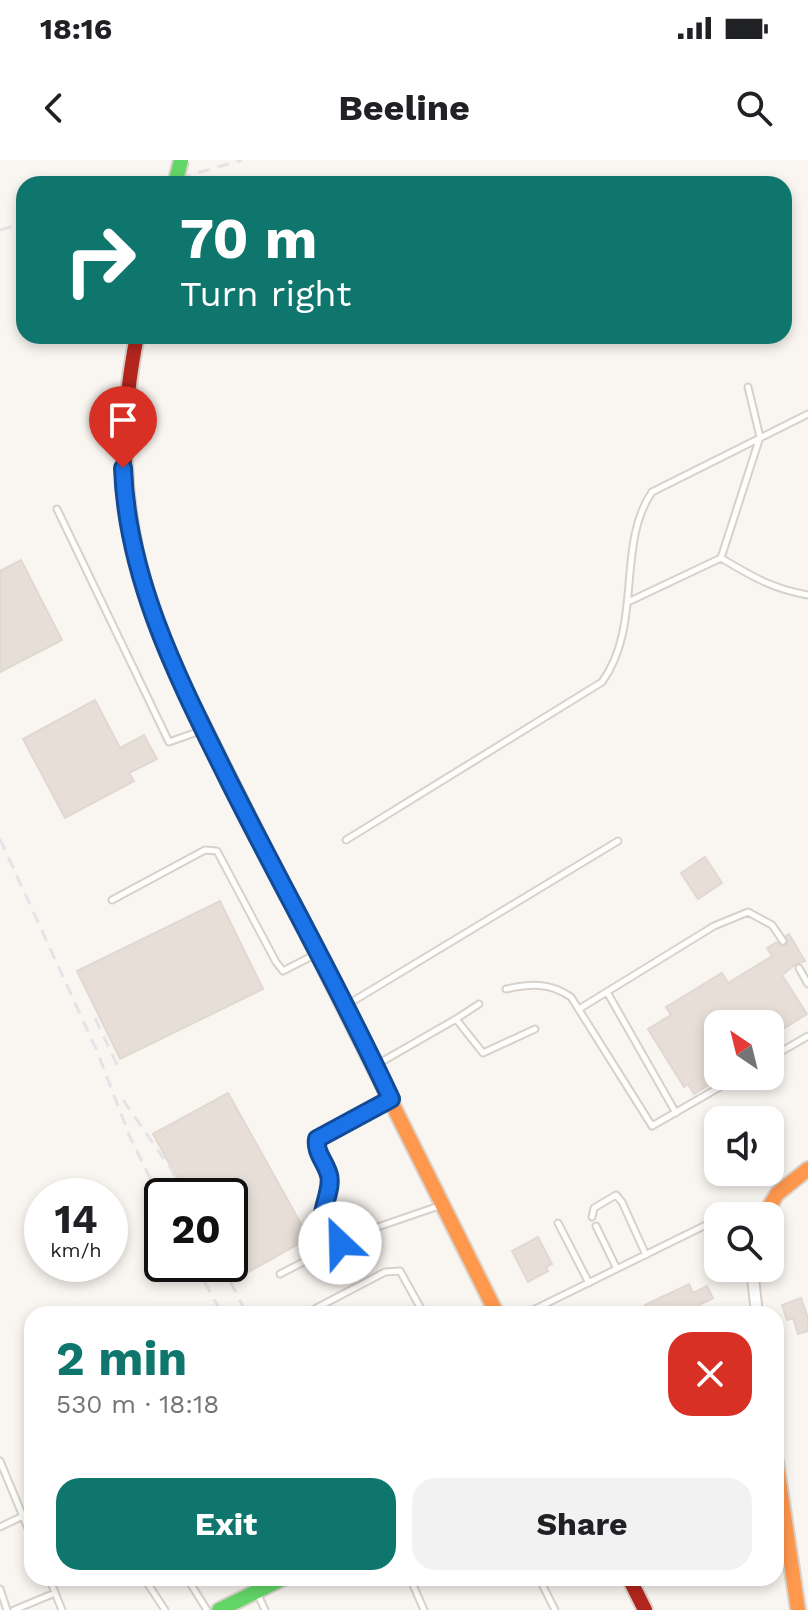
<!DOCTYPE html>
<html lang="en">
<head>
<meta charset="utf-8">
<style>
	:root { --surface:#fff; --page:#f2f2f2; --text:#202124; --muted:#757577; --accent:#0f766e }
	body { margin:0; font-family:"Work Sans",sans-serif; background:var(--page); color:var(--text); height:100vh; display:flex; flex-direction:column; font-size:30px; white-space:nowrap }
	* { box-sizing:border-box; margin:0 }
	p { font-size:26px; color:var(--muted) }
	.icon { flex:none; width:44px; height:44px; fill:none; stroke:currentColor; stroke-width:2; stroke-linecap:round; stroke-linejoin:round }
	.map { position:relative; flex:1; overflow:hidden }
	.sheet { position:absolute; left:24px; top:1146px; width:760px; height:280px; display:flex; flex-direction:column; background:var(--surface); border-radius:24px; box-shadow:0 4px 12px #0003 }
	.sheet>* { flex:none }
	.hud { position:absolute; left:16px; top:16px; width:776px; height:168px; border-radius:24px; box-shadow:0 4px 12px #0003; background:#0f766e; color:#fff; overflow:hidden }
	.needle { width:52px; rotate:325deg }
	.controls { position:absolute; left:704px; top:850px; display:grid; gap:16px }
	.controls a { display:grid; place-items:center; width:80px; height:80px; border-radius:16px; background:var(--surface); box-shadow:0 4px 12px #0003; font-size:40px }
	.speed { position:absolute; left:24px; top:1018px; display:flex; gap:16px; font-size:40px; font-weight:700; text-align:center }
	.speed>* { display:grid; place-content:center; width:104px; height:104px; border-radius:50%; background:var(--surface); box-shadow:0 4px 12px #0003; line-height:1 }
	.speed small { font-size:20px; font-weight:400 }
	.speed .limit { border:4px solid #111; border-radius:12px; background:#fff; color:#111 }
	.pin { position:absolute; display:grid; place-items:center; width:68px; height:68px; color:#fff; margin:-82px -34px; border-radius:50% 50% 50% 0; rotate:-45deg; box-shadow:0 0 8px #0007 }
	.pin .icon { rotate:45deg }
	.me { position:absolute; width:88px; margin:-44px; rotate:336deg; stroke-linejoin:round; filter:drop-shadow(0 0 6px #0008) }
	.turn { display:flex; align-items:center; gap:28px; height:168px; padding:0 32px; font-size:36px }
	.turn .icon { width:104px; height:104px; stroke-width:2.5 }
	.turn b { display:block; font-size:56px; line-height:68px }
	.round { display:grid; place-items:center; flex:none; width:84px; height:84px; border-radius:24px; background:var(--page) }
	.overview { display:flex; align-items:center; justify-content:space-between; height:136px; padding:0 32px }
	h1 { font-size:48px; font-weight:700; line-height:60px; color:var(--accent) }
	.cta { display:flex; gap:16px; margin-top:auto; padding:16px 32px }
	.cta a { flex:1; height:92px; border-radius:24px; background:var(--accent); color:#fff; font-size:32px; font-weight:700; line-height:92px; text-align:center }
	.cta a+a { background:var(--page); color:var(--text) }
	.status { display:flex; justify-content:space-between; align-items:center; height:56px; padding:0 40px; background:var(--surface); direction:ltr }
	.status svg { height:22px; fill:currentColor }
	header { display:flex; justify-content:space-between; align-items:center; height:104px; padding:0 32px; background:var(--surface); font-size:36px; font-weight:700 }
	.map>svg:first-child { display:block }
</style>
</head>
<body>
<div class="status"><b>18:16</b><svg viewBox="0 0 49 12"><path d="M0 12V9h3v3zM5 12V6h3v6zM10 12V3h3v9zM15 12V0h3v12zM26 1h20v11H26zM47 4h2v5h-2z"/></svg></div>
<header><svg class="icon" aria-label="back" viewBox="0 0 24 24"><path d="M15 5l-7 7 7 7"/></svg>Beeline<svg class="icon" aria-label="search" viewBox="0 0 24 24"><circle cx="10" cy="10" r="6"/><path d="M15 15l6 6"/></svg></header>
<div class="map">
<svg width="808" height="1450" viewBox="0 0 808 1450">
	<rect width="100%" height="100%" fill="#f9f5f0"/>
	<!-- building -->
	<path fill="#e6ded7" stroke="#e2d8d2" stroke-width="2" d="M 21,400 L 62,480 L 0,512 L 0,411 Z
		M 95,540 L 120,588 L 144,575 L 157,599 L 129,613 L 134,621 L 65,658 L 23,579 Z
		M 705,697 L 722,723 L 698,739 L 681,713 Z
		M 220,741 L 263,829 L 120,899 L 77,811 Z
		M 789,774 L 805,801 L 796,804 L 782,815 L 807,854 L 770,877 L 770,864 L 718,864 L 718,919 L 694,934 L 688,924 L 684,927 L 648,869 L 671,855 L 666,847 L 722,813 L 728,823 L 772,796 L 767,788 L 777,782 L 781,786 L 787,785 L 786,776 Z
		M 228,933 L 309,1078 L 234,1120 L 225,1104 L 230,1104 L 230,1036 L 187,1036 L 153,974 Z
		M 538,1077 L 552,1104 L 546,1107 L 548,1111 L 528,1122 L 512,1091 Z
		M 689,1124 L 693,1133 L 707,1126 L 713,1138 L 697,1146 L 701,1154 L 649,1154 L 645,1145 Z
		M 801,1138 L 808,1158 L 808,1171 L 798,1174 L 793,1158 L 787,1160 L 782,1145 Z"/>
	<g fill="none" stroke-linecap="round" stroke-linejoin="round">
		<!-- lane casing -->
		<g stroke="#d7d1cb" stroke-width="9">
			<path id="lane" d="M 57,349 L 169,582 L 203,570
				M 721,398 C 751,416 773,429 808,435
				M 628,442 L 721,398 L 760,277 L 748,227
				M 346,680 L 602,522 C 643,466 616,384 652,332 L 808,254
				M 112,740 L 205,690 L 217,691 L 276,802 L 283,811 L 316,794
				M 799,808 L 808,824
				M 506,829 C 531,824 549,822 571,837 L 652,966 L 739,916
				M 607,832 L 676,953
				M 345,846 L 618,681
				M 579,849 L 714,766 L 748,752 L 772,765 L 783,781
				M 456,859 L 479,844
				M 770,898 L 808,876
				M 376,905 L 456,859 L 483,893 L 535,869
				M 725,1056 L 738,1049 L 762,1053
				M 592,1057 L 594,1048 L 616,1035 L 622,1042 L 646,1095
				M 558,1063 L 589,1123
				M 596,1066 L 617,1109
				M 340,1083 L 323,1053 C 325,1041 332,1026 329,1015 C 325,1001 315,993 317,979 L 390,940
				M 280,1114 L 360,1073 L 442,1045
				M 305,1154 L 385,1112 L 400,1111 L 424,1154
				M 525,1154 L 718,1059
				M 0,1301 L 32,1378
				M 0,1367 L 23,1356
				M 49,1418 L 62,1450
				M 144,1418 L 165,1450
				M 187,1418 L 207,1450
				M 410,1418 L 424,1450
				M 539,1418 L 555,1450
				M 0,1429 L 7,1450
				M 257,1433 L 265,1450
				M 14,1450 L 55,1433"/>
		</g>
		<!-- street casing -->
		<g stroke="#d7d1cb" stroke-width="14">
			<path id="street" d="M 752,1108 L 757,1154"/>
		</g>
		<!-- fast casing -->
		<g stroke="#d9d2cb" stroke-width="18">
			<path id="fast" d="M 219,1450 L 284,1418"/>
		</g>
		<!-- slow casing -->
		<g stroke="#d9d2cb" stroke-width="18">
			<path id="slow" d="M 217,593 L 497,1154
				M 764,1056 L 777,1034 L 808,1009
				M 776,1301 L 798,1450"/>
		</g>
		<!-- jam casing -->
		<g stroke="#d9d2cb" stroke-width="18">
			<path id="jam" d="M 137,176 C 119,266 120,342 146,430 C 153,452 159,474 168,494 C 183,528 201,560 217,593
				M 629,1418 L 645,1450"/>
		</g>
		<!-- lane -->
		<use href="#lane" stroke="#fefefd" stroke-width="5"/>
		<!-- street -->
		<use href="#street" stroke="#fefefd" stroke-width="10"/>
		<!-- fast -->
		<use href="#fast" stroke="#63d668" stroke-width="14"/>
		<!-- slow -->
		<use href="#slow" stroke="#ff974d" stroke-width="14"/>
		<!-- jam -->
		<use href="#jam" stroke="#b3261e" stroke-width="14"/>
		<!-- rail -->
		<path stroke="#e6e3e7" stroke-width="3" stroke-dasharray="12 8" stroke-linecap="butt" d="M 160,24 L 242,0
			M 0,70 L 24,63
			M 0,679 L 97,891 L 130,977 L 162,1042
			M 95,858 L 119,909
			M 123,940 L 171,1009 L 185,1036
			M 195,1104 L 222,1154
			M 221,1104 L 246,1152"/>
		<!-- fast-bridge casing -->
		<g stroke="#d9d2cb" stroke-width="18" stroke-linecap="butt">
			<path id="fast-bridge" d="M 175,24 L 181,0"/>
		</g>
		<!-- fast-bridge -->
		<use href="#fast-bridge" stroke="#63d668" stroke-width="14"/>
	</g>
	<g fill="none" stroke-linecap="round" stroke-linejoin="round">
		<!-- route casing -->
		<g stroke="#114b97" stroke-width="20">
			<path id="route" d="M 123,308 C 127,421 180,522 229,621 C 282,727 341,831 391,939 L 317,979 C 315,993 325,1001 329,1015 C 332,1026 325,1041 323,1053 L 340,1083"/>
		</g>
		<!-- route -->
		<use href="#route" stroke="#1a73e8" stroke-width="14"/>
	</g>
</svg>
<div class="controls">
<a><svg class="needle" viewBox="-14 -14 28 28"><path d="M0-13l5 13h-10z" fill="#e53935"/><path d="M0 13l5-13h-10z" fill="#757577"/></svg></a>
<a><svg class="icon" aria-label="sound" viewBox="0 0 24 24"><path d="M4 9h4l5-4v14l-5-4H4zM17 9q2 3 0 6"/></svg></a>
<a><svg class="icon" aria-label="search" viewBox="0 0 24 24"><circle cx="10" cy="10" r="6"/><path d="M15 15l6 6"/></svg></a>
</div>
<div class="speed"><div>14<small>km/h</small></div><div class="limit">20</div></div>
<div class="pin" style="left:123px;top:308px;background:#d93025"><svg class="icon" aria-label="arrive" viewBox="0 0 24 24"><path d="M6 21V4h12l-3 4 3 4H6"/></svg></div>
<svg class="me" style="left:340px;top:1083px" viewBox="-20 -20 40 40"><circle r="19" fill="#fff"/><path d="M0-13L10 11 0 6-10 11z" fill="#1a73e8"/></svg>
<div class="hud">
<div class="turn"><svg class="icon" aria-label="right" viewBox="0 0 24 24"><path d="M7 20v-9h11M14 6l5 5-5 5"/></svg><div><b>70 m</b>Turn right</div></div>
</div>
<section class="sheet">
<div class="overview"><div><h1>2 min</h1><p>530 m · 18:18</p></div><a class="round" style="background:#d93025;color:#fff"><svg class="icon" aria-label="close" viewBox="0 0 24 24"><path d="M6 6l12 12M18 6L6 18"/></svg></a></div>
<div class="cta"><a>Exit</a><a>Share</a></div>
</section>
</div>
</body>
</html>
